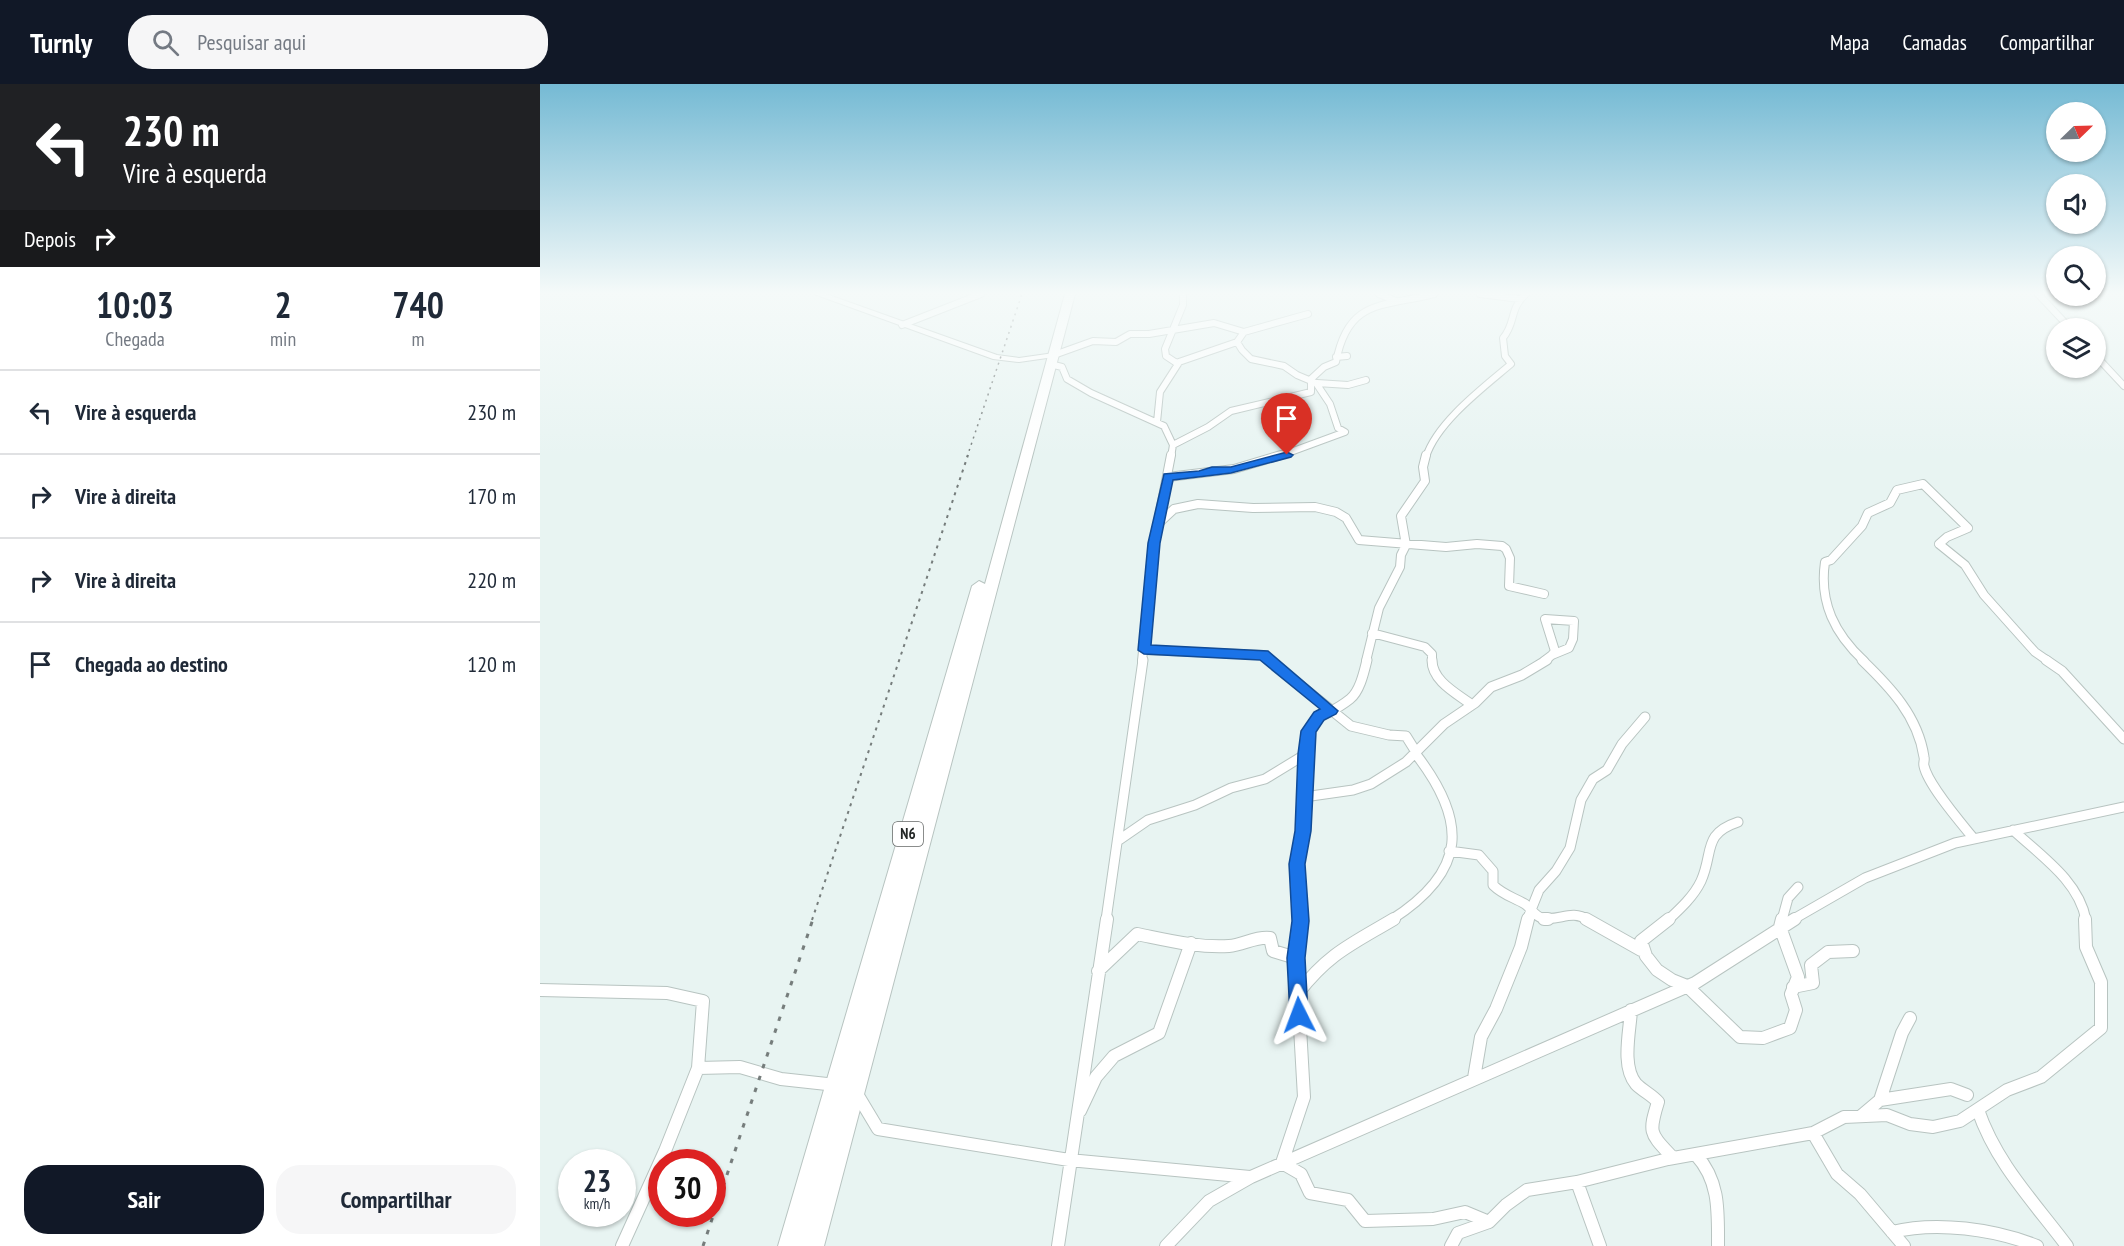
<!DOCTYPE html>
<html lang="pt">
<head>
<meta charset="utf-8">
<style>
	:root { --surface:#fff; --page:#f6f6f7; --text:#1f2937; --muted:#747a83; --line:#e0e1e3; --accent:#111827 }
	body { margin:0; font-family:"PT Sans Narrow",sans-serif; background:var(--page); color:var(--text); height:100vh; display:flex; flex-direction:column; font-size:22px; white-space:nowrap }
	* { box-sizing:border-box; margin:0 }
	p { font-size:20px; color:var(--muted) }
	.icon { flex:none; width:33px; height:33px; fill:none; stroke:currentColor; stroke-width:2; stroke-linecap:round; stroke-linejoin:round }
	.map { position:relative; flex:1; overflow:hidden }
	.details { display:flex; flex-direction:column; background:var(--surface); width:540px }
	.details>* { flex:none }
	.top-card { background:#202124; color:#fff; overflow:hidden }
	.needle { width:39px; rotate:67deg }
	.buttons { position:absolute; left:1506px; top:18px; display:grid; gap:12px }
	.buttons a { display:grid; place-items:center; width:60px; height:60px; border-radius:50%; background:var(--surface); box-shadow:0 2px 4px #0004; font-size:30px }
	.speed { position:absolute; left:18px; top:1065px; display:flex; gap:12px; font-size:30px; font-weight:700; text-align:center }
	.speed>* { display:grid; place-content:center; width:78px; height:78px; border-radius:50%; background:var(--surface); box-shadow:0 2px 4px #0004; line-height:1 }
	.speed small { font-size:15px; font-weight:400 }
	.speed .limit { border:9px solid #d22; background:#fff; color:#111 }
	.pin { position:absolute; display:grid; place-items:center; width:51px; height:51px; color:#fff; margin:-62px -26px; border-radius:50% 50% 50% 0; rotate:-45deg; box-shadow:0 0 6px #0007 }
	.pin .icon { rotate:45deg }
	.me { position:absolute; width:66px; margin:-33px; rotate:357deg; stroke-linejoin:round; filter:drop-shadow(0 0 4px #0008) }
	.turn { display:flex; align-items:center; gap:21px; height:126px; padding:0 24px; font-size:27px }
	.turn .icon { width:78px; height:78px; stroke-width:2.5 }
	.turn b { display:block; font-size:42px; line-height:51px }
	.then { display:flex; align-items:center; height:57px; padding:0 24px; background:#0003; gap:12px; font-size:22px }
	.eta { display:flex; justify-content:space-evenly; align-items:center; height:102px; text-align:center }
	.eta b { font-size:36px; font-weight:700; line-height:42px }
	.button { display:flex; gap:12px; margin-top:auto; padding:12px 24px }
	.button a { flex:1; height:69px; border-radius:24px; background:var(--accent); color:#fff; font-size:24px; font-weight:700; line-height:69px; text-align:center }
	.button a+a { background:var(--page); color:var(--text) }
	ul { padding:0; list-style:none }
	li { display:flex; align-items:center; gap:18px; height:84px; padding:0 24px; border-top:2px solid var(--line) }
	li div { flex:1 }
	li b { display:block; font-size:22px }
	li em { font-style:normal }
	header { display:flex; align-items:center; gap:36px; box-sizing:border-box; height:84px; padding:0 30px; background:var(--accent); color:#fff }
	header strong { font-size:28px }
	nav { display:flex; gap:33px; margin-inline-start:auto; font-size:21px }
	.search { width:420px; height:54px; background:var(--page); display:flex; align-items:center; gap:15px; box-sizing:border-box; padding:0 21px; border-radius:24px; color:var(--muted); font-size:22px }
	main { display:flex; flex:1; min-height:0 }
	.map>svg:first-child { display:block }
</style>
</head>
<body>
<header>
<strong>Turnly</strong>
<div class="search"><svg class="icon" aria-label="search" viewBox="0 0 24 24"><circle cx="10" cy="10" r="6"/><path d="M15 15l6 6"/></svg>Pesquisar aqui</div>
<nav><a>Mapa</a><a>Camadas</a><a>Compartilhar</a></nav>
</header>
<main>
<section class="details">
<div class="top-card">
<div class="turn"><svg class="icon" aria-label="left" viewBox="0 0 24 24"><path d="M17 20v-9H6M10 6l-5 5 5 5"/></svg><div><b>230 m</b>Vire à esquerda</div></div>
<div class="then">Depois<svg class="icon" aria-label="right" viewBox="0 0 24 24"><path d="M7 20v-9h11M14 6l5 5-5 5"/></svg></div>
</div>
<div class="eta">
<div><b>10:03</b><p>Chegada</p></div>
<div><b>2</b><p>min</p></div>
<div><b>740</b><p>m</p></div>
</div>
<ul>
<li><svg class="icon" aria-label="left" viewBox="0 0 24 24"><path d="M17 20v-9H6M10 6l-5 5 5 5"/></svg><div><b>Vire à esquerda</b></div><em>230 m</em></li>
<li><svg class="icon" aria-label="right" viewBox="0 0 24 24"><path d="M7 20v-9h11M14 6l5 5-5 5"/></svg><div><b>Vire à direita</b></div><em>170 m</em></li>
<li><svg class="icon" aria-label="right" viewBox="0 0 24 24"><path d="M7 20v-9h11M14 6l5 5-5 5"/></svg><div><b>Vire à direita</b></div><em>220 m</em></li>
<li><svg class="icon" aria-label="arrive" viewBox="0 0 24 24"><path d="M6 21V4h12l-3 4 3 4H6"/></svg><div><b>Chegada ao destino</b></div><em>120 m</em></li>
</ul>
<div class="button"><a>Sair</a><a>Compartilhar</a></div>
</section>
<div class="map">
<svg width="1584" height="1162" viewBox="0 0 1584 1162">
	<rect width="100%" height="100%" fill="#e8f4f2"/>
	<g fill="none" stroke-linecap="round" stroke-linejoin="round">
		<!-- street-far3 casing -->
		<g stroke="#b8c4c1" stroke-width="8">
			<path id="street-far3" d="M 839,210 L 856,217
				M 940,210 L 980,215
				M 1498,210 L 1530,244
				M 362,241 L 441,210
				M 697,258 L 702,266 L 711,275 L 744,282 L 757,291 L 776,299 L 790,320 L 798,344 L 805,348 L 737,373
				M 514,271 L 553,257 L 576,258 L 590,250 L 609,250 L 674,239 L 704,248
				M 1556,272 L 1584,302
				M 796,273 L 807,272
				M 636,279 L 697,258 L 704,248 L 768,230
				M 510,280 L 522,283 L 527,295 L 551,309 L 624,342 L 633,361 L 631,373
				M 777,299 L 808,301 L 826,296
				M 617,338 L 620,308 L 638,280 L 626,272 L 625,265 L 643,221 L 643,210
				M 633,361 L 668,343 L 691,327 L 771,308 L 771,295 L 784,283 L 796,278 C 808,215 842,223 894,210
				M 886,373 C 897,338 944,303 971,280 L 965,272 L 963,254 C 976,239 969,225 986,210"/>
		</g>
		<!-- street-far2 casing -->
		<g stroke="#b8c4c1" stroke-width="10">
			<path id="street-far2" d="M 628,393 L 694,385 L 741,371
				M 620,438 L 634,425 L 658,420 L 713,424 L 775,423 L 796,428 L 806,434 L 819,456 L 906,463 L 937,460 L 962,462 L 966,465 L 970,474 L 969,502 L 1004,510
				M 1005,535 L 1034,537 L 1033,555 L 1029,564 L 1012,571 L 1015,567 Z
				M 832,549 L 885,563 L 892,570 L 892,577
				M 604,566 L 723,571 L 731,577
				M 602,577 L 614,459 L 631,371
				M 826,577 L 839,524 L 860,483 L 861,471 L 866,461 L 861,432 L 885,397 L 883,383 L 886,371
				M 1004,577 L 1012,571
				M 1324,577 C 1295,550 1279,519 1285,478 L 1291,476 L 1322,442 L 1328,429 L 1350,419 L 1357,406 L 1383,400 L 1428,444 L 1407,453 L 1399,460 L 1425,481 L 1444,511 L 1495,568 L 1508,577"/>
		</g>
		<!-- street-far1 casing -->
		<g stroke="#b8c4c1" stroke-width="11">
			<path id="street-far1" d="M 729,576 L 811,642 L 849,651 L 866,652 L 876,668
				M 892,576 C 892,597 916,609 932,621
				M 1322,576 C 1350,603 1378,632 1384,673 C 1385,676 1383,679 1384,682 C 1388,701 1421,739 1434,755
				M 1506,576 L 1522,587 L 1584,655
				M 764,713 L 813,706 L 831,700 L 866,678 L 904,640 L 935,619 L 951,603 L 982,591 L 1007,576
				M 1473,746 C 1501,772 1539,797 1546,836
				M 579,756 L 608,736 L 655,721 L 691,704 L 725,695 L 766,670 C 772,623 780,639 810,615 C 820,607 824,588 827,576
				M 909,767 L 939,771 L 953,787 L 953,801 C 963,811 973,813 985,820 C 992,825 995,833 1003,834 C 1021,837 1030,825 1049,836
				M 566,836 L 603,576
				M 761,836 L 757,780 L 763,747 L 766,670
				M 851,836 C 928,787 928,737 875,669
				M 987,836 L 999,806 L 1016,787 L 1030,764 L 1041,716 L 1053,695 L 1067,686 L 1082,660 L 1105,633
				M 1128,836 C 1140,825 1154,812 1161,797 C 1174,768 1162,750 1198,738
				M 1242,836 L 1248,814 L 1258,803
				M 1252,836 L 1325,794 L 1415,759 L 1584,723"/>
		</g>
		<!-- street casing -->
		<g stroke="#b8c4c1" stroke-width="14">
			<path id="street" d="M 761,835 L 756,874 L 764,1013 L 742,1079 L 761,1090 L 770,1109 L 808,1116 L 825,1137 L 893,1135 L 925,1128 L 949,1138
				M 1004,835 L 1008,835
				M 1046,835 L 1101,866
				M 1129,835 L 1101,857 L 1106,872 L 1117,886 L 1132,896 L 1147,902 L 1200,953 L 1223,954 L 1250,944 L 1256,926 L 1251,910 L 1258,893 L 1240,843 L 1242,835
				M 558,887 L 597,850 C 627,856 658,864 689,862 C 703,861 716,852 730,854 L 733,867 L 756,874
				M 1253,903 L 1273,899 L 1271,881 L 1288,868 L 1313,867
				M 0,906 L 127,909 L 163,917 L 158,984 L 125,1067 L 82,1162
				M 758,909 C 789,869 812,860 854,835
				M 1091,926 C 1090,947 1081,982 1096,1000 C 1103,1007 1112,1011 1118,1018 C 1108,1050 1110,1049 1133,1074
				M 158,984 L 200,983 L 241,995 L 296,1001
				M 934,994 L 941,953 L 956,925 L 981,863 L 988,835
				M 317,1010 L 338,1045 L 529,1076 L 710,1093
				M 1340,1016 L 1362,949 L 1370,934
				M 1438,1026 C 1456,1079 1494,1118 1527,1162
				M 540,1027 L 556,993 L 574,972 L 619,949 L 651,859
				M 1321,1032 L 1340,1016 L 1411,1005 L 1427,1011
				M 1273,1049 L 1297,1090 L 1320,1110 L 1364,1162
				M 1156,1071 C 1180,1097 1178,1128 1178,1162
				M 1037,1098 L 1060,1162
				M 1352,1148 C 1397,1137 1454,1145 1497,1162
				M 518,1162 L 567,835
				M 626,1162 L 669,1117 L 711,1093 L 1155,899 L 1255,835
				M 911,1162 L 918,1149 L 949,1138 L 966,1121 L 987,1106 L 1037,1098 L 1128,1075 L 1273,1049 L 1304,1033 L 1347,1031 L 1370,1040 L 1393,1043 L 1420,1037 L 1467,1006 L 1501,993 L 1561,944 L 1561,898 L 1546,863 L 1545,835"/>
		</g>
		<!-- secondary casing -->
		<g stroke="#b8c4c1" stroke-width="2">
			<path id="secondary" d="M 274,210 L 286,210 L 457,271 L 479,274 L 514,269 L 518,271 L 514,273 L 479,278 L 453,275 Z"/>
		</g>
		<!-- highway casing -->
		<g stroke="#b8c4c1" stroke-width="2">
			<path id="highway" d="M 525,210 L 535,210 L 284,1162 L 238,1162 L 432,502 L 439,497 L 445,500 Z"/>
		</g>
		<!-- street-far3 -->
		<use href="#street-far3" stroke="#fff" stroke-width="6"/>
		<!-- street-far2 -->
		<use href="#street-far2" stroke="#fff" stroke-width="8"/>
		<!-- street-far1 -->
		<use href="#street-far1" stroke="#fff" stroke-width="9"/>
		<!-- street -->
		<use href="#street" stroke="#fff" stroke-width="12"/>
		<!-- secondary -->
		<use href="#secondary" fill="#fff" fill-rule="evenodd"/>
		<!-- highway -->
		<use href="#highway" fill="#fff" fill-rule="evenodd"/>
		<!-- rail-far2 -->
		<path stroke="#767d7c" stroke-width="1.5" stroke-dasharray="2 4.5" stroke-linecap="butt" d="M 427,373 L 482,210"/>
		<!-- rail-far1 -->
		<path stroke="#767d7c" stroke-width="2" stroke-dasharray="3 5" stroke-linecap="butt" d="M 272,836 L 428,371"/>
		<!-- rail -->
		<path stroke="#767d7c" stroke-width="3" stroke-dasharray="4.5 8" stroke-linecap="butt" d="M 163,1162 L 273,835"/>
	</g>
	<!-- sky -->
	<linearGradient id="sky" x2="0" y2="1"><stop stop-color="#75bad4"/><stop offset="0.56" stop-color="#f5faf9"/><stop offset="1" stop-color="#f5faf9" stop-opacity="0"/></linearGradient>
	<rect width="1584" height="373" fill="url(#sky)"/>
	<!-- route -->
	<path fill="#1a73e8" stroke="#114b97" stroke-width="1.5" d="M 747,368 L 753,371 L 751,373 L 691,389 L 633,396 L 620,459 L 611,561 L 728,567 L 798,627 L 796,630 L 784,636 L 776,648 L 771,747 L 765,780 L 769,837 L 765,874 L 768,931 L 766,938 L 759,941 L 752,938 L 750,931 L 747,874 L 752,837 L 749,780 L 755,747 L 758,670 L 761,647 L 774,628 L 780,625 L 720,576 L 604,570 L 598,566 L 608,459 L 624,390 L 659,387 L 672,383 L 691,383 Z"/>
	<g text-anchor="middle" stroke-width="6" stroke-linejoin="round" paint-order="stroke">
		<!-- shield labels -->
		<rect fill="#fff" stroke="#656867" stroke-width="1.5" x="353" y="738" width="30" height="24" rx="4.5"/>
		<g font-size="15" font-weight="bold" fill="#232726">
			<text x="368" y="755">N6</text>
		</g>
	</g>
</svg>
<div class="buttons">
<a><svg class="needle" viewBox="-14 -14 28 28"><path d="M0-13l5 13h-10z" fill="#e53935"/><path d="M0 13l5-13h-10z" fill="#747a83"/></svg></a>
<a><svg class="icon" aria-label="sound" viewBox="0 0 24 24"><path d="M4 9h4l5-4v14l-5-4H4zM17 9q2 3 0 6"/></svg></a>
<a><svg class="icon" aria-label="search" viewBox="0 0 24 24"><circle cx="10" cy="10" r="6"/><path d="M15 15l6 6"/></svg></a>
<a><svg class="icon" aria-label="layers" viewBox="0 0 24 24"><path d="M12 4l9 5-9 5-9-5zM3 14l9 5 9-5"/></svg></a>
</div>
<div class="speed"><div>23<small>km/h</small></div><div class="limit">30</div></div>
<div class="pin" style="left:747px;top:371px;background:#d93025"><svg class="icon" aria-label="arrive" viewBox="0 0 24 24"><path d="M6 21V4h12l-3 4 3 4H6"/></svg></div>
<svg class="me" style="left:759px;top:931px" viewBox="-20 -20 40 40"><path d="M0-17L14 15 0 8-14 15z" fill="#1a73e8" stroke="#fff" stroke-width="4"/></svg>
</div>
</main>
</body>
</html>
